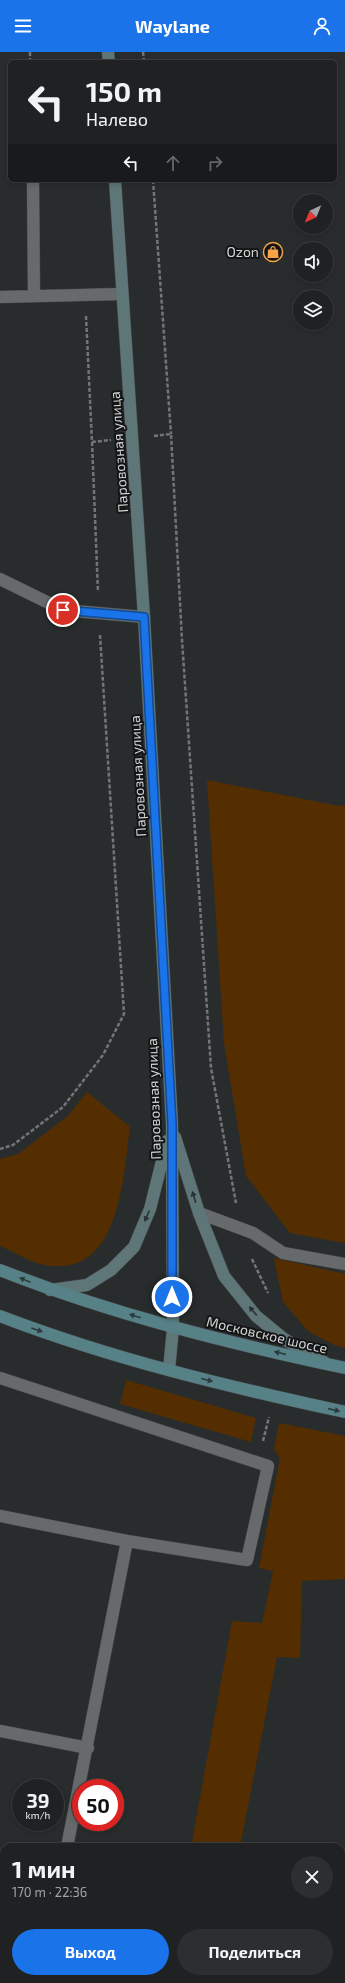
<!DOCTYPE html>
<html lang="ru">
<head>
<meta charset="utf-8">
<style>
	:root { --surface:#1f2122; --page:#2c2e2f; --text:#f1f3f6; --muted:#a1a3a5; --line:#3c3e40; --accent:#1a73e8 }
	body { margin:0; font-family:"Exo 2",sans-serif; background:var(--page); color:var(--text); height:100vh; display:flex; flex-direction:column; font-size:15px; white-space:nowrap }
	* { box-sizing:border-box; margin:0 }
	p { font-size:13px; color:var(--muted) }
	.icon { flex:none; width:22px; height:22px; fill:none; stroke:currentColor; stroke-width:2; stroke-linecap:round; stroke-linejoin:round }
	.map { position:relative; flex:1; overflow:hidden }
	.drawer { position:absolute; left:0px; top:1791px; width:345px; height:140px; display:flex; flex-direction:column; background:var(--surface); border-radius:12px 12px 0 0; box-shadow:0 2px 6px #0003,0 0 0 1px var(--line) }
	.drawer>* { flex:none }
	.top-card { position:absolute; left:8px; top:8px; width:329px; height:122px; border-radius:6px; box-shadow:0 2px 6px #0003,0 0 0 1px var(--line); background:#1f2122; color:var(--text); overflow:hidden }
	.needle { width:26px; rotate:223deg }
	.tools { position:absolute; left:293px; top:142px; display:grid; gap:8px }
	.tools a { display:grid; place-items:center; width:40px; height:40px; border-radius:50%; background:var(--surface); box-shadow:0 2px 6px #0003,0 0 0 1px var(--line); font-size:20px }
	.speed { position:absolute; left:12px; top:1727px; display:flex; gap:8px; font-size:20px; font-weight:700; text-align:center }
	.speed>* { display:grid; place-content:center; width:52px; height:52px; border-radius:50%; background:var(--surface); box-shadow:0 2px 6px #0003,0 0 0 1px var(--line); line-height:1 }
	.speed small { font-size:10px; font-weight:400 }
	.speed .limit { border:6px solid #d22; background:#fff; color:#111 }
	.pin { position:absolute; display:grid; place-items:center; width:34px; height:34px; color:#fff; margin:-17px; border:2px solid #fff; border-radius:50%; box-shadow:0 1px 4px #0007 }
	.me { position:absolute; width:44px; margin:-22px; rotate:0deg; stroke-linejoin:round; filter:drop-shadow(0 0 3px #0008) }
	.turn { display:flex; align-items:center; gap:14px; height:84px; padding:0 12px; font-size:18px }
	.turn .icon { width:52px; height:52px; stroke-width:2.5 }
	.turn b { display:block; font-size:28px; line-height:34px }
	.lanes { display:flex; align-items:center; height:38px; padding:0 12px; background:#0003; justify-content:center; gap:20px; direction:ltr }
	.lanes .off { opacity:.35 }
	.round { display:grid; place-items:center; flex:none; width:42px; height:42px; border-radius:21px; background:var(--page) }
	.summary { display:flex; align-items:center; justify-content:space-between; height:68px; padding:0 12px }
	h1 { font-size:24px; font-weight:700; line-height:30px }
	.primary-button { display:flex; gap:8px; margin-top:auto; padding:8px 12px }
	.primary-button a { flex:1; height:46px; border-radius:24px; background:var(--accent); color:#fff; font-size:16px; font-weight:700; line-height:46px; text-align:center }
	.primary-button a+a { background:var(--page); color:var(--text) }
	header { display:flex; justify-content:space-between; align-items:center; height:52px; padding:0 12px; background:var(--accent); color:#fff; font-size:18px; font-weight:700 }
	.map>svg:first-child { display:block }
</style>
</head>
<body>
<header><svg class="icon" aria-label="menu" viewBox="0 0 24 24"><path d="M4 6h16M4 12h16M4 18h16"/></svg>Waylane<svg class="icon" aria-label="person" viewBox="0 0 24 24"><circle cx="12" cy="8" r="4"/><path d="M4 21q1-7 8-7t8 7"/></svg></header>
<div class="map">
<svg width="345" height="1931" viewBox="0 0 345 1931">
	<rect width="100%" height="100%" fill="#292c2d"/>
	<!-- green -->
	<path fill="#542e00" d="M 207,728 L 339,754 L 345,753 L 345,1191 L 290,1181 L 246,1124 L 224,991 Z
		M 87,1040 L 130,1075 C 123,1126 120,1227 45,1213 C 31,1211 13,1199 0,1194 L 0,1107 L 18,1102 L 68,1064 Z
		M 274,1206 L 345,1222 L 345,1296 L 334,1293 L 308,1279 L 283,1250 Z
		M 126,1328 L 256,1366 L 251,1390 L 120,1352 Z
		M 279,1371 L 345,1384 L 345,1527 L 302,1529 L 300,1606 L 277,1605 L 240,1795 L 191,1795 L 232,1569 L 262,1571 L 273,1519 L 259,1516 L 280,1406 L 274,1397 Z"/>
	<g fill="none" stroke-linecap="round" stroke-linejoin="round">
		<!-- service casing -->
		<g stroke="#474a4a" stroke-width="13">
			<path id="service" d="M 33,128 L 34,244
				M 0,245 L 122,242
				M 199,1161 L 253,1181 L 283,1201 L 345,1212
				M 0,1326 L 268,1414 L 247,1508 L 127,1489
				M 0,1464 L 127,1489 L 67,1795
				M 0,1679 L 88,1696
				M 341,1855 L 345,1855
				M 0,1877 L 4,1875"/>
		</g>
		<!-- minor casing -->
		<g stroke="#474a4a" stroke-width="13">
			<path id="minor" d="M 0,527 L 63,558 L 144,565"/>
		</g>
		<!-- secondary casing -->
		<g stroke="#474a4a" stroke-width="13">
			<path id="secondary" d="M 108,0 L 109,10
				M 115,128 L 144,565 L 172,1072 L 173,1276 L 169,1318
				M 175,1085 L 199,1161 L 224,1224 L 256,1264 L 284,1287 L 324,1310
				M 50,1238 L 87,1233 L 111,1218 L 134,1195 L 150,1157 L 167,1089"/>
		</g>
		<!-- primary casing -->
		<g stroke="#474a4a" stroke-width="13">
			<path id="primary" d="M 0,1218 C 111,1262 228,1291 345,1316
				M 0,1264 C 112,1307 229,1335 345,1360"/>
		</g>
		<!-- path -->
		<path stroke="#737576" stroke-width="2.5" stroke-dasharray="4 2" stroke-linecap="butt" d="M 30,0 L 30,10
			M 143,0 L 144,10
			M 153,128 L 171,382
			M 86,264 L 92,390 L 111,388
			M 154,384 L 171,382 L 182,588 L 211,1016 L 236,1151
			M 92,390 L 98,540
			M 0,1097 L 13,1093 L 63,1055 L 103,1003 L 124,962 L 100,583
			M 252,1207 L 268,1241
			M 263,1389 L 269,1365"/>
		<!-- service -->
		<use href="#service" stroke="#666a6a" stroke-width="12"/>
		<!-- minor -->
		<use href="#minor" stroke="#666a6a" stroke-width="12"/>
		<!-- secondary -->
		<use href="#secondary" stroke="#5e7678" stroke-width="12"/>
		<!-- primary -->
		<use href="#primary" stroke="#568287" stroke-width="12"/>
	</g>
	<!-- one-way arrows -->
	<defs><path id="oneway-solid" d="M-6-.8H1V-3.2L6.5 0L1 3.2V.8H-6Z"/></defs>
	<g fill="#2a3133">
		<use href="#oneway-solid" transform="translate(194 1145) rotate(-107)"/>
		<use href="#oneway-solid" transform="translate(147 1164) rotate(113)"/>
		<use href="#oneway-solid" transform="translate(253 1259) rotate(-130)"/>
	</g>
	<g fill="#2a3a3d">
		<use href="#oneway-solid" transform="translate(25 1228) rotate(-158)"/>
		<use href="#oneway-solid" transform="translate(135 1264) rotate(-163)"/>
		<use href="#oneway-solid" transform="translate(37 1278) rotate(19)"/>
		<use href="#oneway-solid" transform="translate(280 1301) rotate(-167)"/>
		<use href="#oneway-solid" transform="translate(207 1328) rotate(14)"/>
		<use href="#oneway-solid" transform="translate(334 1358) rotate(13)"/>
	</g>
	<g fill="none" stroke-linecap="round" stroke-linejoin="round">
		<!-- route casing -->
		<g stroke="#114b97" stroke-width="10">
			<path id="route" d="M 63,558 L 144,565 L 172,1072 L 172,1245"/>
		</g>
		<!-- route -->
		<use href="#route" stroke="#1a73e8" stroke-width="7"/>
	</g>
	<!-- icons -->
	<defs>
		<g id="shop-ring" transform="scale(1)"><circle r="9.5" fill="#131415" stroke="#f6a247" stroke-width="1.5"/><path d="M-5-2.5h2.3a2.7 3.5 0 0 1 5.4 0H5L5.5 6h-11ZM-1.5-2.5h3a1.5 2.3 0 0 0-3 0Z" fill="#f6a247"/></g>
	</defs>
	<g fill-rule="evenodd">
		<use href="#shop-ring" x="273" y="200"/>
	</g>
	<g text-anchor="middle" stroke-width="4" stroke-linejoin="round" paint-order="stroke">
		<!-- poi labels -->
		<g font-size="14" fill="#d1d3d3" stroke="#131415" text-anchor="end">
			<text x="259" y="205">Ozon</text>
		</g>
		<!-- street labels -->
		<g font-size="14" fill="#d1d3d3" stroke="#131415">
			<text transform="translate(119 400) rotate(-94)" y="5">Паровозная улица</text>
			<text transform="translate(138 724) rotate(-93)" y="5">Паровозная улица</text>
			<text transform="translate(154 1047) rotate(-92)" y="5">Паровозная улица</text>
			<text transform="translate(267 1283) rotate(13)" y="5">Московское шоссе</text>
		</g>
	</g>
</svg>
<div class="tools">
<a><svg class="needle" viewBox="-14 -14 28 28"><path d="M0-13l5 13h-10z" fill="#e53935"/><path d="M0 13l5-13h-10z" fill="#a1a3a5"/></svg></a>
<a><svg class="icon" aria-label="sound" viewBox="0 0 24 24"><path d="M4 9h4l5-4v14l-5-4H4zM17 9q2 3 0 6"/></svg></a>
<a><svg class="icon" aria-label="layers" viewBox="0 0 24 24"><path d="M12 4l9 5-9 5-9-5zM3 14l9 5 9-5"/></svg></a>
</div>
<div class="speed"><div>39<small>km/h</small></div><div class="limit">50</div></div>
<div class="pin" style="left:63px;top:558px;background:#d93025"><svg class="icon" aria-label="arrive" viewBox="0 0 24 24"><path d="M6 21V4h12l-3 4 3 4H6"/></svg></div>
<svg class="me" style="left:172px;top:1245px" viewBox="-20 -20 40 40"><circle r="17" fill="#1a73e8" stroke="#fff" stroke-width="3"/><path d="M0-11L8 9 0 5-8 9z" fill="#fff"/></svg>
<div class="top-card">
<div class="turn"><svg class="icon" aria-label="left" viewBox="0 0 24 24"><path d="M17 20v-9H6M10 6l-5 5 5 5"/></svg><div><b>150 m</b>Налево</div></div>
<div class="lanes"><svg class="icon" aria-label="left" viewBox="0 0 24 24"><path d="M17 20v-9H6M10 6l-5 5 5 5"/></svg><svg class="icon off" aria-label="ahead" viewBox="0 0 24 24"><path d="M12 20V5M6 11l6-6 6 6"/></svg><svg class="icon off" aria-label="right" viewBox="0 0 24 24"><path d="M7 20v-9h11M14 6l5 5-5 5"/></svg></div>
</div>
<section class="drawer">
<div class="summary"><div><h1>1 мин</h1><p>170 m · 22:36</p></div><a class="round"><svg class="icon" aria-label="close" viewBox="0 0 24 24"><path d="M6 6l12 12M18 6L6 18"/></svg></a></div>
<div class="primary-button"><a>Выход</a><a>Поделиться</a></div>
</section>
</div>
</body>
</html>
